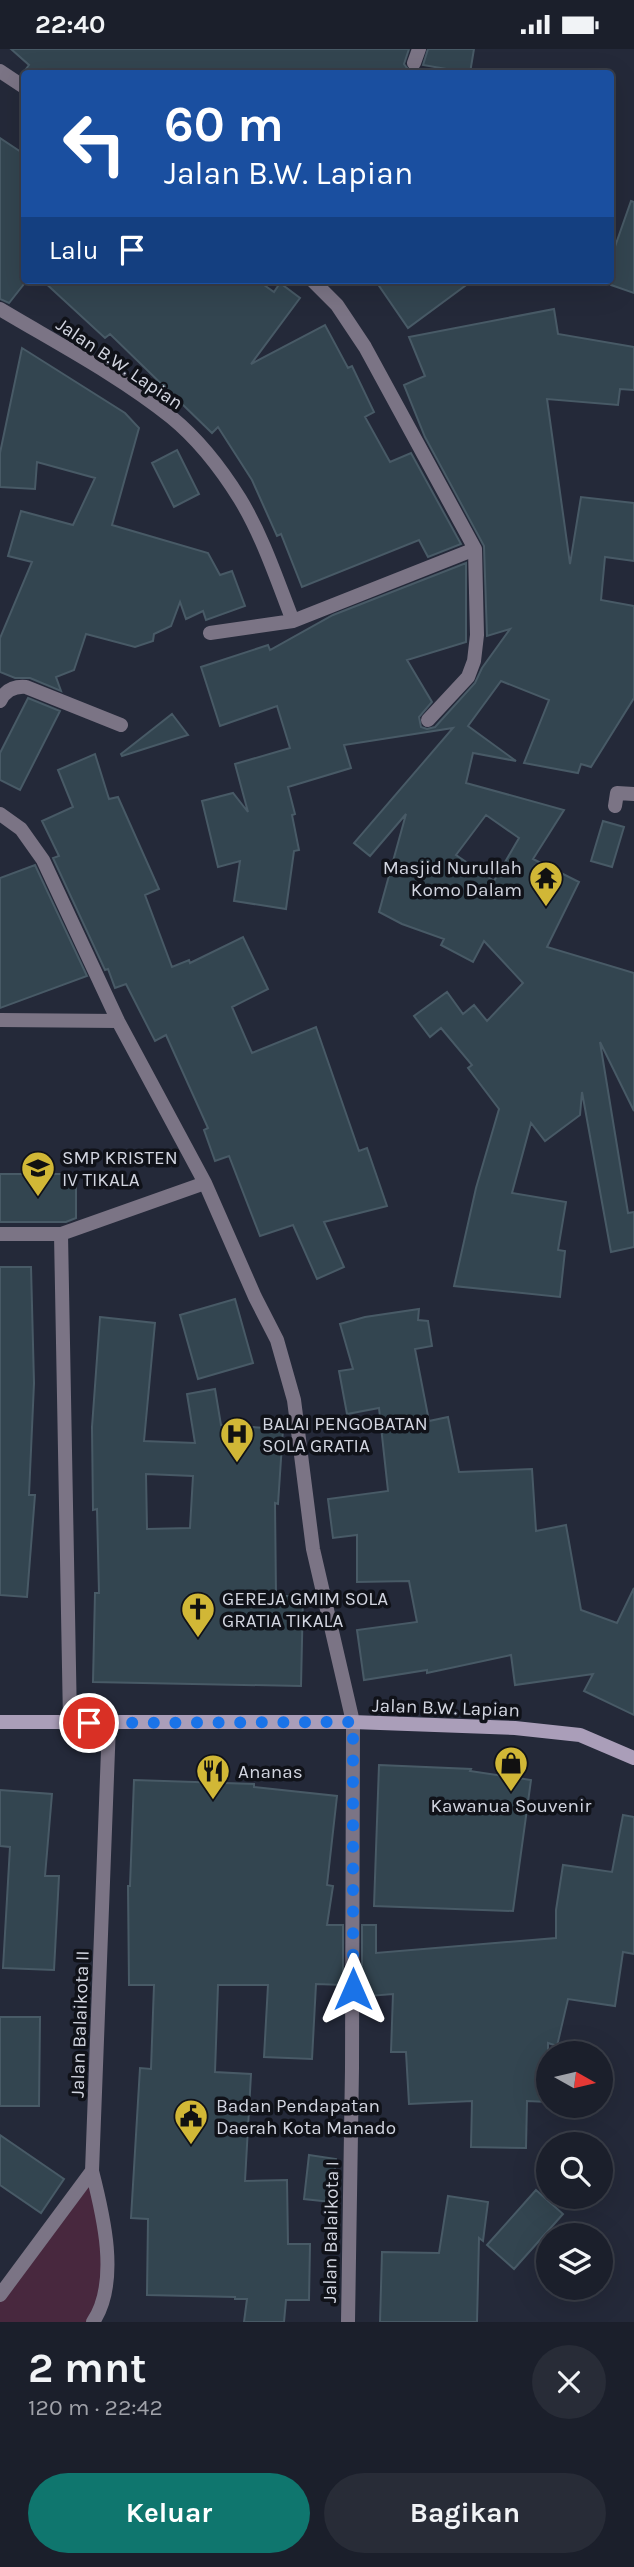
<!DOCTYPE html>
<html lang="id">
<head>
<meta charset="utf-8">
<style>
	:root { --surface:#1b1f2b; --page:#282c37; --text:#f1f3f6; --muted:#a0a2a9; --line:#393d47; --accent:#0f766e }
	body { margin:0; font-family:Karla,sans-serif; background:var(--page); color:var(--text); height:100vh; display:flex; flex-direction:column; font-size:26px; white-space:nowrap }
	* { box-sizing:border-box; margin:0 }
	p { font-size:23px; color:var(--muted) }
	.icon { flex:none; width:38px; height:38px; fill:none; stroke:currentColor; stroke-width:2; stroke-linecap:round; stroke-linejoin:round }
	.map { position:relative; height:2273px; overflow:hidden }
	.drawer { display:flex; flex-direction:column; background:var(--surface); flex:1 }
	.drawer>* { flex:none }
	.hud { position:absolute; left:21px; top:21px; width:593px; height:214px; border-radius:7px; box-shadow:0 7px 28px #0002,0 0 0 2px var(--line); background:#1a4fa0; color:#fff; overflow:hidden }
	.needle { width:46px; rotate:98deg }
	.tools { position:absolute; left:536px; top:1992px; display:grid; gap:14px }
	.tools a { display:grid; place-items:center; width:77px; height:77px; border-radius:50%; background:var(--surface); box-shadow:0 7px 28px #0002,0 0 0 2px var(--line); font-size:35px }
	.pin { position:absolute; display:grid; place-items:center; width:60px; height:60px; color:#fff; margin:-30px; border:4px solid #fff; border-radius:50%; box-shadow:0 2px 7px #0007 }
	.me { position:absolute; width:77px; margin:-38px; rotate:0deg; stroke-linejoin:round; filter:drop-shadow(0 0 5px #0008) }
	.turn { display:flex; align-items:center; gap:24px; height:147px; padding:0 28px; font-size:32px }
	.turn .icon { width:91px; height:91px; stroke-width:2.5 }
	.turn b { display:block; font-size:49px; line-height:60px }
	.then { display:flex; align-items:center; height:66px; padding:0 28px; background:#0003; gap:14px; font-size:26px }
	.round { display:grid; place-items:center; flex:none; width:74px; height:74px; border-radius:37px; background:var(--page) }
	.overview { display:flex; align-items:center; justify-content:space-between; height:119px; padding:0 28px }
	h1 { font-size:42px; font-weight:700; line-height:52px }
	.button { display:flex; gap:14px; margin-top:auto; padding:14px 28px }
	.button a { flex:1; height:80px; border-radius:42px; background:var(--accent); color:#fff; font-size:28px; font-weight:700; line-height:80px; text-align:center }
	.button a+a { background:var(--page); color:var(--text) }
	.status { display:flex; justify-content:space-between; align-items:center; height:49px; padding:0 35px; background:var(--surface); direction:ltr }
	.status svg { height:19px; fill:currentColor }
	.map>svg:first-child { display:block }
</style>
</head>
<body>
<div class="status"><b>22:40</b><svg viewBox="0 0 49 12"><path d="M0 12V9h3v3zM5 12V6h3v6zM10 12V3h3v9zM15 12V0h3v12zM26 1h20v11H26zM47 4h2v5h-2z"/></svg></div>
<div class="map">
<svg width="634" height="2273" viewBox="0 0 634 2273">
	<rect width="100%" height="100%" fill="#242939"/>
	<!-- green -->
	<path fill="#48283e" d="M 90,2132 C 97,2175 113,2236 86,2273 L 0,2273 L 0,2253 Z"/>
	<!-- building -->
	<path fill="#334550" stroke="#485a66" stroke-width="2" fill-rule="evenodd" d="M 11,0 L 409,0 L 404,15 L 410,23 L 23,24 L 29,16 Z
		M 428,0 L 474,0 L 470,24 L 423,16 Z
		M 0,89 L 24,105 L 24,235 L 9,254 L 0,250 Z
		M 631,152 L 634,153 L 634,244 L 611,236 L 611,209 Z
		M 42,231 L 257,231 L 274,243 L 280,234 L 300,249 L 251,315 L 325,276 L 348,319 L 352,317 L 374,363 L 365,368 L 390,413 L 411,404 L 461,495 L 428,508 L 419,491 L 302,538 L 281,485 L 277,487 L 252,431 L 218,378 L 212,384 L 110,285 L 105,289 Z
		M 375,231 L 473,231 L 408,279 Z
		M 554,260 L 558,285 L 634,298 L 634,341 L 620,340 L 618,356 L 547,350 L 570,515 L 581,448 L 634,454 L 634,512 L 605,508 L 601,551 L 634,557 L 634,649 L 591,718 L 581,715 L 578,724 L 524,714 L 549,651 L 501,632 L 468,677 L 516,712 L 473,704 L 466,734 L 564,761 L 533,810 L 579,833 L 547,898 L 634,924 L 634,1062 L 600,993 L 628,1164 L 634,1163 L 634,1198 L 611,1203 L 582,1043 L 580,1066 L 545,1092 L 531,1074 L 512,1144 L 566,1153 L 558,1201 L 565,1202 L 560,1248 L 454,1237 L 476,1139 L 499,1060 L 468,1019 L 472,1016 L 441,979 L 430,988 L 414,967 L 447,943 L 463,965 L 474,956 L 487,972 L 523,934 L 484,892 L 473,913 L 441,896 L 444,890 L 402,875 L 379,863 L 406,765 L 370,807 L 354,794 L 453,679 L 344,696 L 351,719 L 288,738 L 295,765 L 292,766 L 299,801 L 294,802 L 286,860 L 234,852 L 240,812 L 218,818 L 202,752 L 233,744 L 248,763 L 235,715 L 290,699 L 277,657 L 220,677 L 201,618 L 268,596 L 270,601 L 333,566 L 466,514 L 466,593 L 407,611 L 432,653 L 419,668 L 421,678 L 427,680 L 435,678 L 475,634 L 482,619 L 510,580 L 487,587 L 484,497 L 425,388 L 404,336 L 425,327 L 409,288 ZM 486,766 L 519,789 L 494,832 L 456,806 Z
		M 22,299 L 125,364 L 139,379 L 112,476 L 208,504 L 220,526 L 232,522 L 245,557 L 206,571 L 203,562 L 186,570 L 180,553 L 171,577 L 154,585 L 153,592 L 135,598 L 86,585 L 74,621 L 56,628 L 61,642 L 30,629 L 15,629 L 0,623 L 0,589 L 32,513 L 8,507 L 21,462 L 73,476 L 95,429 L 37,413 L 35,440 L 0,438 L 0,404 Z
		M 177,401 L 199,445 L 174,458 L 152,414 Z
		M 28,649 L 60,662 L 20,741 L 0,731 L 0,704 Z
		M 172,665 L 188,686 L 122,707 L 121,705 Z
		M 95,705 L 109,750 L 118,748 L 159,840 L 145,846 L 172,918 L 189,911 L 190,914 L 243,888 L 268,940 L 232,958 L 252,1004 L 316,978 L 359,1102 L 367,1099 L 387,1157 L 324,1173 L 344,1218 L 317,1230 L 293,1176 L 260,1187 L 229,1107 L 215,1112 L 204,1081 L 208,1079 L 166,986 L 155,992 L 126,935 L 115,939 L 108,920 L 105,921 L 53,809 L 59,807 L 42,772 L 73,758 L 58,721 Z
		M 603,772 L 624,778 L 612,818 L 591,812 Z
		M 35,816 L 87,927 L 0,959 L 0,829 Z
		M 0,1125 L 76,1125 L 76,1169 L 66,1173 L 0,1173 Z
		M 0,1218 L 31,1218 L 34,1334 L 29,1446 L 35,1446 L 27,1548 L 0,1546 Z
		M 235,1250 L 253,1314 L 198,1330 L 180,1266 Z
		M 419,1260 L 418,1271 L 428,1272 L 432,1297 L 415,1300 L 429,1372 L 448,1368 L 459,1423 L 532,1420 L 536,1482 L 566,1476 L 581,1561 L 617,1574 L 634,1539 L 634,1666 L 584,1642 L 593,1625 L 515,1636 L 511,1606 L 427,1624 L 427,1621 L 364,1631 L 357,1581 L 417,1573 L 409,1532 L 357,1533 L 357,1486 L 333,1489 L 328,1450 L 388,1442 L 379,1359 L 347,1365 L 339,1322 L 353,1320 L 340,1275 L 365,1268 Z
		M 100,1268 L 155,1274 L 144,1392 L 195,1394 L 187,1345 L 215,1340 L 221,1376 L 283,1380 L 278,1455 L 275,1454 L 276,1547 L 303,1547 L 301,1637 L 93,1633 L 95,1544 L 99,1544 L 97,1460 L 93,1461 L 92,1378 ZM 146,1425 L 193,1427 L 190,1479 L 147,1480 Z
		M 379,1716 L 471,1720 L 470,1722 L 531,1731 L 513,1862 L 374,1857 Z
		M 134,1731 L 254,1735 L 254,1738 L 337,1747 L 327,1836 L 333,1837 L 327,1876 L 343,1876 L 343,1936 L 316,1935 L 312,2010 L 264,2008 L 268,1936 L 218,1936 L 215,2023 L 251,2025 L 245,2132 L 287,2131 L 288,2195 L 310,2195 L 309,2251 L 286,2251 L 284,2273 L 244,2273 L 247,2250 L 235,2250 L 235,2248 L 147,2246 L 148,2170 L 131,2169 L 140,2019 L 151,2020 L 154,1936 L 129,1936 L 128,1837 L 130,1837 Z
		M 0,1741 L 52,1745 L 45,1827 L 59,1827 L 54,1921 L 3,1919 L 10,1798 L 0,1797 Z
		M 623,1766 L 634,1768 L 634,1905 L 623,1903 L 615,1957 L 568,1950 L 557,1997 L 548,1994 L 548,2053 L 527,2052 L 526,2099 L 471,2098 L 472,2052 L 409,2055 L 406,2003 L 391,2003 L 393,1945 L 369,1947 L 368,1936 L 362,1936 L 362,1876 L 376,1876 L 376,1904 L 556,1889 L 556,1861 L 563,1816 L 612,1823 Z
		M 0,1968 L 40,1968 L 39,2057 L 0,2057 Z
		M 0,2086 L 64,2130 L 41,2164 L 0,2136 Z
		M 309,2106 L 336,2110 L 331,2153 L 304,2150 Z
		M 536,2141 L 563,2165 L 514,2220 L 487,2196 Z
		M 448,2147 L 488,2153 L 483,2192 L 479,2189 L 477,2273 L 380,2273 L 382,2203 L 439,2204 Z"/>
	<g fill="none" stroke-linecap="round" stroke-linejoin="round">
		<!-- street -->
		<path stroke="#7b7485" stroke-width="14" d="M 414,14 L 419,0
			M 0,22 L 24,38
			M 312,231 L 337,256 L 365,298 L 475,500 L 477,586 L 474,612 L 468,628 L 428,671
			M 0,260 C 57,294 120,327 171,368 C 198,390 222,421 240,450 C 263,488 277,531 293,572 L 475,500
			M 210,584 L 293,572
			M 0,652 C 5,642 14,637 26,638 L 121,676
			M 615,757 L 617,744 L 634,745
			M 0,765 L 21,780 L 43,811 L 118,972 L 205,1134 L 255,1248 L 277,1291 L 294,1351 L 313,1500 L 353,1673 L 352,2020 L 348,2273
			M 0,971 L 118,972
			M 0,1185 L 61,1185
			M 70,1672 L 61,1185 L 205,1134
			M 92,2122 C 103,2165 120,2233 93,2273
			M 0,2246 L 92,2122 L 109,1675"/>
		<!-- secondary -->
		<path stroke="#aa9eb9" stroke-width="14" d="M 0,1673 L 353,1673 L 515,1679 L 580,1686 L 634,1709"/>
	</g>
	<g fill="none" stroke-linecap="round" stroke-linejoin="round">
		<!-- route -->
		<path stroke="#1a73e8" stroke-width="12" stroke-dasharray="0 21.6" d="M 89,1674 L 353,1673 L 353,1940"/>
	</g>
	<!-- icons -->
	<defs>
		<g id="temple-pin" transform="scale(1.75)"><path d="M0 17L-7.5 6A9.5 9.5 0 1 1 7.5 6Z" fill="#d1b736" stroke="#101219"/><path d="M0-6L5-2H3V0L6.5 2.5H4V6H1.5V3h-3V6H-4V2.5H-6.5L-3 0V-2H-5Z" fill="#111"/></g>
		<g id="school-pin" transform="scale(1.75)"><path d="M0 17L-7.5 6A9.5 9.5 0 1 1 7.5 6Z" fill="#d1b736" stroke="#101219"/><path d="M0-5L7-2L0 1L-7-2ZM-4 1L0 2.5L4 1V4Q0 6-4 4Z" fill="#111"/></g>
		<g id="hospital-pin" transform="scale(1.75)"><path d="M0 17L-7.5 6A9.5 9.5 0 1 1 7.5 6Z" fill="#d1b736" stroke="#101219"/><path d="M-5-5h3v3.5h4V-5h3V5h-3V1.5h-4V5h-3Z" fill="#111"/></g>
		<g id="church-pin" transform="scale(1.75)"><path d="M0 17L-7.5 6A9.5 9.5 0 1 1 7.5 6Z" fill="#d1b736" stroke="#101219"/><path d="M-1.2-6h2.4v3.5h3.3v2.4h-3.3V6h-2.4V-.1h-3.3v-2.4h3.3Z" fill="#111"/></g>
		<g id="shop-pin" transform="scale(1.75)"><path d="M0 17L-7.5 6A9.5 9.5 0 1 1 7.5 6Z" fill="#d1b736" stroke="#101219"/><path d="M-5-2.5h2.3a2.7 3.5 0 0 1 5.4 0H5L5.5 6h-11ZM-1.5-2.5h3a1.5 2.3 0 0 0-3 0Z" fill="#111"/></g>
		<g id="restaurant-pin" transform="scale(1.75)"><path d="M0 17L-7.5 6A9.5 9.5 0 1 1 7.5 6Z" fill="#d1b736" stroke="#101219"/><path d="M-5-6h1v4h1v-4h1v4h1v-4h1v5L-1.5 .5V6h-2V.5L-5-1ZM5-6V6H3V1.5H1.5Q1.5-4 5-6Z" fill="#111"/></g>
		<g id="civic-pin" transform="scale(1.75)"><path d="M0 17L-7.5 6A9.5 9.5 0 1 1 7.5 6Z" fill="#d1b736" stroke="#101219"/><path d="M-.6-6.5H3V-4.5H.6V-3L4-1V1h2V6H-6V1h2V-1L-.6-3ZM-1.2 2.5V6h2.4V2.5Z" fill="#111"/></g>
	</defs>
	<g fill-rule="evenodd">
		<use href="#temple-pin" x="546" y="829"/>
		<use href="#school-pin" x="38" y="1119"/>
		<use href="#hospital-pin" x="237" y="1385"/>
		<use href="#church-pin" x="198" y="1560"/>
		<use href="#shop-pin" x="511" y="1714"/>
		<use href="#restaurant-pin" x="213" y="1722"/>
		<use href="#civic-pin" x="191" y="2067"/>
	</g>
	<g text-anchor="middle" stroke-width="7" stroke-linejoin="round" paint-order="stroke">
		<!-- street labels -->
		<g font-size="19" fill="#d2d5e0" stroke="#101219">
			<text transform="translate(120 314) rotate(34)" y="7">Jalan B.W. Lapian</text>
			<text transform="translate(446 1658) rotate(2)" y="7">Jalan B.W. Lapian</text>
			<text transform="translate(79 1975) rotate(-88)" y="7">Jalan Balaikota II</text>
			<text transform="translate(330 2183) rotate(-89)" y="7">Jalan Balaikota I</text>
		</g>
		<!-- poi labels -->
		<g font-size="19" fill="#d2d5e0" stroke="#101219" text-anchor="start">
			<text x="522" y="825" text-anchor="end">Masjid Nurullah<tspan x="522" dy="22">Komo Dalam</tspan></text>
			<text x="62" y="1115">SMP KRISTEN<tspan x="62" dy="22">IV TIKALA</tspan></text>
			<text x="262" y="1381">BALAI PENGOBATAN<tspan x="262" dy="22">SOLA GRATIA</tspan></text>
			<text x="222" y="1556">GEREJA GMIM SOLA<tspan x="222" dy="22">GRATIA TIKALA</tspan></text>
			<text x="238" y="1729">Ananas</text>
			<text x="511" y="1763" text-anchor="middle">Kawanua Souvenir</text>
			<text x="216" y="2063">Badan Pendapatan<tspan x="216" dy="22">Daerah Kota Manado</tspan></text>
		</g>
	</g>
</svg>
<div class="tools">
<a><svg class="needle" viewBox="-14 -14 28 28"><path d="M0-13l5 13h-10z" fill="#e53935"/><path d="M0 13l5-13h-10z" fill="#a0a2a9"/></svg></a>
<a><svg class="icon" aria-label="search" viewBox="0 0 24 24"><circle cx="10" cy="10" r="6"/><path d="M15 15l6 6"/></svg></a>
<a><svg class="icon" aria-label="layers" viewBox="0 0 24 24"><path d="M12 4l9 5-9 5-9-5zM3 14l9 5 9-5"/></svg></a>
</div>
<div class="pin" style="left:89px;top:1674px;background:#d93025"><svg class="icon" aria-label="arrive" viewBox="0 0 24 24"><path d="M6 21V4h12l-3 4 3 4H6"/></svg></div>
<svg class="me" style="left:353px;top:1940px" viewBox="-20 -20 40 40"><path d="M0-17L14 15 0 8-14 15z" fill="#1a73e8" stroke="#fff" stroke-width="4"/></svg>
<div class="hud">
<div class="turn"><svg class="icon" aria-label="left" viewBox="0 0 24 24"><path d="M17 20v-9H6M10 6l-5 5 5 5"/></svg><div><b>60 m</b>Jalan B.W. Lapian</div></div>
<div class="then">Lalu<svg class="icon" aria-label="arrive" viewBox="0 0 24 24"><path d="M6 21V4h12l-3 4 3 4H6"/></svg></div>
</div>
</div>
<section class="drawer">
<div class="overview"><div><h1>2 mnt</h1><p>120 m · 22:42</p></div><a class="round"><svg class="icon" aria-label="close" viewBox="0 0 24 24"><path d="M6 6l12 12M18 6L6 18"/></svg></a></div>
<div class="button"><a>Keluar</a><a>Bagikan</a></div>
</section>
</body>
</html>
